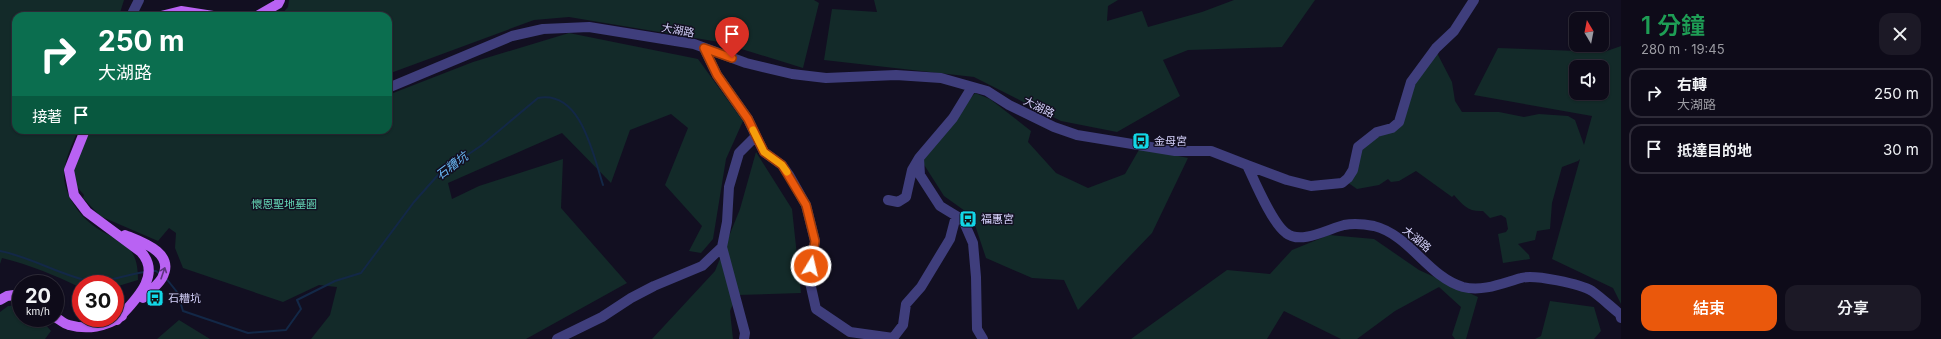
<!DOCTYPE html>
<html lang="zh-TW">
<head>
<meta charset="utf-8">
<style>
	:root { --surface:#0e0b19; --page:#1c1926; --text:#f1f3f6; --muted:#9b9ba2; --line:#2e2b38; --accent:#ea580c }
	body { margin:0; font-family:Inter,"Noto Sans TC",sans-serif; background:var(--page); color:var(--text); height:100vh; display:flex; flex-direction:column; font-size:15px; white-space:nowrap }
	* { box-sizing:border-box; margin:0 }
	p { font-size:13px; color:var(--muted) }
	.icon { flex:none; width:22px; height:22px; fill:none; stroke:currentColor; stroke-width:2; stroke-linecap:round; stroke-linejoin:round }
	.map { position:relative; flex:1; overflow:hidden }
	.side { display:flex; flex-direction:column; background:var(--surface); width:320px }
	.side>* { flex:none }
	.banner { position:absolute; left:12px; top:12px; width:380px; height:122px; border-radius:12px; box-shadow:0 1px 3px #0004,0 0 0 1px var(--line); background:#0b6e4f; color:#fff; overflow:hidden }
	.needle { width:26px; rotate:350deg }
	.tools { position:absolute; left:1569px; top:12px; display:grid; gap:8px }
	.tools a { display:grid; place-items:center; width:40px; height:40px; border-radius:8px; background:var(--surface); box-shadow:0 1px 3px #0004,0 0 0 1px var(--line); font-size:20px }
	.speed { position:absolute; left:12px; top:275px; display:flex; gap:8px; font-size:20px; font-weight:700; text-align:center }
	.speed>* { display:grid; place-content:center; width:52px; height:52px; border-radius:50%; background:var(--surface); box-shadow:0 1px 3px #0004,0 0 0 1px var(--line); line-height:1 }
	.speed small { font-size:10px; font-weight:400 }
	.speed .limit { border:6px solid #d22; background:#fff; color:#111 }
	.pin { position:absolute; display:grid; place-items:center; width:34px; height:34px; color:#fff; margin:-41px -17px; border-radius:50% 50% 50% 0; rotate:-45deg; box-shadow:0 0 4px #0007 }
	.pin .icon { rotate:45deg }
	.me { position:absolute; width:44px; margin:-22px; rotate:9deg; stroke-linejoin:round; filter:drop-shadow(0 0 3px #0008) }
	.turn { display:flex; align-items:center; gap:14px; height:84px; padding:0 20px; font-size:18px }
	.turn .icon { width:52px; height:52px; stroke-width:2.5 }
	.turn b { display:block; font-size:28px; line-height:34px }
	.then { display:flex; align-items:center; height:38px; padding:0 20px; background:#0003; gap:8px; font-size:15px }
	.round { display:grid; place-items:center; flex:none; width:42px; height:42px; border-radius:12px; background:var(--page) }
	.overview { display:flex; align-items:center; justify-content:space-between; height:68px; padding:0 20px }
	h1 { font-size:24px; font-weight:600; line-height:30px; color:#1e9e55 }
	.action { display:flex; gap:8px; margin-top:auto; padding:8px 20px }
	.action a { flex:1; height:46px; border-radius:12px; background:var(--accent); color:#fff; font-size:16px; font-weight:600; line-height:46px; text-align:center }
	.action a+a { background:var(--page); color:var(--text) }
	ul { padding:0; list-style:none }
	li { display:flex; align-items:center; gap:12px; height:50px; margin:0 8px 6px; padding:0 12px; border:2px solid var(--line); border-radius:12px }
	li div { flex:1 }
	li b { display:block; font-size:15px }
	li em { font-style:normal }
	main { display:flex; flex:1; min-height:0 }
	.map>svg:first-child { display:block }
</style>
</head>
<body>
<main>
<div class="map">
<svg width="1621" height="339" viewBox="0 0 1621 339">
	<rect width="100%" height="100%" fill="#120f21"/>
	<!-- green -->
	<path fill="#132a29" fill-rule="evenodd" d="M 0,0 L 124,0 L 119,16 L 16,16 L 16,130 L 78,130 C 72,145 64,160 64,177 C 65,194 77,212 90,223 C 102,234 121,238 131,251 C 137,259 138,270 138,280 L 115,287 L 115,284 L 81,284 L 81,288 C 55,275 30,265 2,258 L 0,264 Z
		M 289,0 L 814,0 L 819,3 L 803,68 L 719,42 L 569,17 L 534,20 L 388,74 L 388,16 L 280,16 L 288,7 Z
		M 874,0 L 1118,0 L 1108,6 L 1107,21 L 1142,11 L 1148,27 L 1202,12 L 1234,0 L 1315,0 L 1282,47 L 1188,50 L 1163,60 L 1180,96 L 1117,132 L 1061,121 L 974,77 L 824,60 L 832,9 L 877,12 Z
		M 569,33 L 698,59 L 743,121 L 726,159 L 713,239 L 701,253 L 689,251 L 702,226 L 665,185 L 688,128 L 671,114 L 630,130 L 611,183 L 562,133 L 448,183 L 452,199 L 479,186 L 563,159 L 561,208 L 627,283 L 526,339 L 311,339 L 330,315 L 337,287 L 319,285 L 283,302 L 183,268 L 175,248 L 176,233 L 169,228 L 158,241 L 100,216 L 83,198 L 84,195 L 71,180 L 73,162 L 89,130 L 388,130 L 388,95 L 473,62 Z
		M 1621,46 L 1621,304 L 1613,288 L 1552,259 L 1580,159 L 1578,161 L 1562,167 L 1552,203 L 1550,229 L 1537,231 L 1535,240 L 1518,244 L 1529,255 L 1530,259 L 1503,263 L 1498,234 L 1506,232 L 1508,229 L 1506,218 L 1501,215 L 1490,218 L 1483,211 C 1468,212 1463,205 1454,195 L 1452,197 L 1416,171 L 1399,181 L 1391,182 L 1388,179 L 1379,185 L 1357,189 L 1347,182 L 1361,148 L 1367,141 L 1393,131 L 1411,88 L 1437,53 L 1452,82 L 1455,101 L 1462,112 L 1499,112 L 1524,117 L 1539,114 L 1568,116 L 1575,120 L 1584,145 L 1592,116 L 1474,95 L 1498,48 L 1604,52 ZM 1576,67 L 1602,67 L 1602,93 L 1576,93 Z
		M 975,93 L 990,99 L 1031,131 L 1028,142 L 1056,173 L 1088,188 L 1125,174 L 1140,148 L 1188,158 L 1152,233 L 1078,310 L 1064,280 L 1032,278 L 986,258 L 972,216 L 944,196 L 921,160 Z
		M 756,152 L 792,209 L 801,293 L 737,295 L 730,311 L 733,339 L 652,339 L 715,271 L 740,209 Z
		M 1329,235 L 1374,239 L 1419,270 L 1478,297 L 1466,339 L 1455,339 L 1452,335 L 1461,307 L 1439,287 L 1395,311 L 1357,339 L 1341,339 L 1284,311 L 1267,339 L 1131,339 L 1227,270 L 1270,274 L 1292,250 Z
		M 1550,301 L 1594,307 L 1601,331 L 1594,339 L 1535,339 L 1541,336 Z
		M 21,305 L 21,318 L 40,318 L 51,331 L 45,339 L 0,339 L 0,312 L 8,306 Z
		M 179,320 L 210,339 L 157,339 Z"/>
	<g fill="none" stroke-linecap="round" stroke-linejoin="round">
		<!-- stream -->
		<path stroke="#132847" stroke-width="2" d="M 0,251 C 32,257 63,277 94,282 C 102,283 133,273 145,272
			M 151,271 L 156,271 L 160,274
			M 165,277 L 177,292 L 183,311 L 248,333 L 286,330 L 301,309 L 297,300 L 335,281 L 361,273 L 414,202 L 438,175 L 482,145 L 538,98 C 581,90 593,154 603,185"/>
		<!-- minor -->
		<path stroke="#3f3e7c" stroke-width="10" d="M 131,16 L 139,0
			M 972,87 L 953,118 L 919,158 L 920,175 L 940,206 L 963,220 L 973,243 L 976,277 L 977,329 L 983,339
			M 388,88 L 512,36 L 543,29 L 589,27 L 694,44 L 746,63 L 792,74 L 826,78 L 896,75 L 941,78 L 987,91 L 1009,105 L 1054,127 L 1077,135 L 1175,151 L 1211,151 L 1247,165 C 1255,182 1272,223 1286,233 C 1301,245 1328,229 1344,225 C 1354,223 1364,224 1374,226 C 1410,235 1428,277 1463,287 C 1483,292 1503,283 1521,278 C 1534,274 1581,284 1592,291 C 1602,298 1611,307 1620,314 L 1621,318
			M 756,136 L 764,152 L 782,165 L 789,175 L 806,205 L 815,241 L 809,278 L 816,309 L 850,332 L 893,338 L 903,325 L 906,304 L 921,287 L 950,239 L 956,216
			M 1247,165 L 1287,180 L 1311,186 L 1342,183 L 1348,178 L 1353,170 L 1358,147 L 1377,132 L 1392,128 L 1399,122 L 1411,82 L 1436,48 L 1454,31 L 1474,0
			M 888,200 L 898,202 L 906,197 L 912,170 L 919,158
			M 722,247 L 745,333 L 744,339
			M 557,339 L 602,317 L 631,298 L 654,286 L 702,266 L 722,247 L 727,222 L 729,187 L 739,153 L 756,136 L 748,119 L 717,75 L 704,48"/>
		<!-- major -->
		<path stroke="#b962f3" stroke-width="10" d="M 161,16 L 181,11 L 213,16
			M 257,16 L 278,4 L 280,0
			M 85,130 L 69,170 L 74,195 L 87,212 L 141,252 C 163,276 133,302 117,320
			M 125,235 C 142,242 176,253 162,278 C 158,285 149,292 143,298
			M 0,300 L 7,296 L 21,294
			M 55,317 C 59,319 64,324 69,325 C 87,330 106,327 122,316"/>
	</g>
	<!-- one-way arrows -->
	<defs><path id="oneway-shaft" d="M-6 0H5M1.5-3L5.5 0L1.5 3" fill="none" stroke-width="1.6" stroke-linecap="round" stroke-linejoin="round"/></defs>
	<use stroke="#5d347f" href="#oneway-shaft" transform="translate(163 273) rotate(-71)"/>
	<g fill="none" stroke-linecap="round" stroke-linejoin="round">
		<!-- route casing -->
		<g stroke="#983908" stroke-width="10">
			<path id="route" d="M 732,58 L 704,48 L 717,75 L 748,119 L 764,152 L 782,165 L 806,205 L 815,241 L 811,266"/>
		</g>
		<!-- route -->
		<use href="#route" stroke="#ea580c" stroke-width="7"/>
		<!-- slow -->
		<path stroke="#f59e0b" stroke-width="7" d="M 753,130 L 764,152 L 782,165 L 787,172"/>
	</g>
	<!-- icons -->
	<defs>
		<g id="bus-square" transform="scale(0.9)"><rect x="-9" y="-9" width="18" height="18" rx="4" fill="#12d8e8" stroke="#120f21"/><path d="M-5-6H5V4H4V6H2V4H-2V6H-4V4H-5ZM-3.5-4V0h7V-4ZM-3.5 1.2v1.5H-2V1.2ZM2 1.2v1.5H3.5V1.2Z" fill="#111"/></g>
	</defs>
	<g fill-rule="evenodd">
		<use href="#bus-square" x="1141" y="141"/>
		<use href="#bus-square" x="968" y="219"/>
		<use href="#bus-square" x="155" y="298"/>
	</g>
	<g text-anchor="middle" stroke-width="3" stroke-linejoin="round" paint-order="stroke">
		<!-- street labels -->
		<g font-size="11" fill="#d6d3fc" stroke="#120f21">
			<text transform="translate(678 30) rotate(10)" y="4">大湖路</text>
			<text transform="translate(1039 107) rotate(26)" y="4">大湖路</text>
			<text transform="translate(1417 239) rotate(40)" y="4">大湖路</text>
		</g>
		<!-- poi labels -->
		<g font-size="11" fill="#d6d3fc" stroke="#120f21" text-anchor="start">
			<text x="1154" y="145">金母宮</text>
			<text x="981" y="223">福惠宮</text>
			<text x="168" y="302">石糟坑</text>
		</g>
		<!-- park labels -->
		<g font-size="11" fill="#65d6b6" stroke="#120f21">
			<text x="284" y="208">懷恩聖地墓園</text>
		</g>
		<!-- water labels -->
		<g font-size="12" font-style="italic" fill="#69b7f3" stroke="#120f21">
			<text transform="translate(452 166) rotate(-37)" y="4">石糟坑</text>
		</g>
	</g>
</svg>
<div class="tools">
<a><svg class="needle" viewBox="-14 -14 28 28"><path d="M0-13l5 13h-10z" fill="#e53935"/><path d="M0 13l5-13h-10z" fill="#9b9ba2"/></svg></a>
<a><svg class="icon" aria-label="sound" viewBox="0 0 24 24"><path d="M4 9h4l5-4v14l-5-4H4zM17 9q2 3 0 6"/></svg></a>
</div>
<div class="speed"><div>20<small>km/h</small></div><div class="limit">30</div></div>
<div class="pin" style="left:732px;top:58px;background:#d93025"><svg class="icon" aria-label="arrive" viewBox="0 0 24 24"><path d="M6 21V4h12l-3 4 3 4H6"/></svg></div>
<svg class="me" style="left:811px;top:266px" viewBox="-20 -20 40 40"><circle r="17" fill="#ea580c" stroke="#fff" stroke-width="3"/><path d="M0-11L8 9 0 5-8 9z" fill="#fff"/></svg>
<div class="banner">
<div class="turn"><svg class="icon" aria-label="right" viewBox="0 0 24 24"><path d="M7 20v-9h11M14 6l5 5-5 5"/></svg><div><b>250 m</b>大湖路</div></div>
<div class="then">接著<svg class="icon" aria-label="arrive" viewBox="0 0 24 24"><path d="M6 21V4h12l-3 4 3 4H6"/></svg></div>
</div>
</div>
<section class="side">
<div class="overview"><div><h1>1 分鐘</h1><p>280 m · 19:45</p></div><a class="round"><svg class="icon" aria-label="close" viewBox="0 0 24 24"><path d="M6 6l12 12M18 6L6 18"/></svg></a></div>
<ul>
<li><svg class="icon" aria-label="right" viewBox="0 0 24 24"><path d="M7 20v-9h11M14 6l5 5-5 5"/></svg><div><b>右轉</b><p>大湖路</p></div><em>250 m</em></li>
<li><svg class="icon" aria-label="arrive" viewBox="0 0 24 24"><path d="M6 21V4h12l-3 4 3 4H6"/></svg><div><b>抵達目的地</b></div><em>30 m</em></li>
</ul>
<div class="action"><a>結束</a><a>分享</a></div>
</section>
</main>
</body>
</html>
